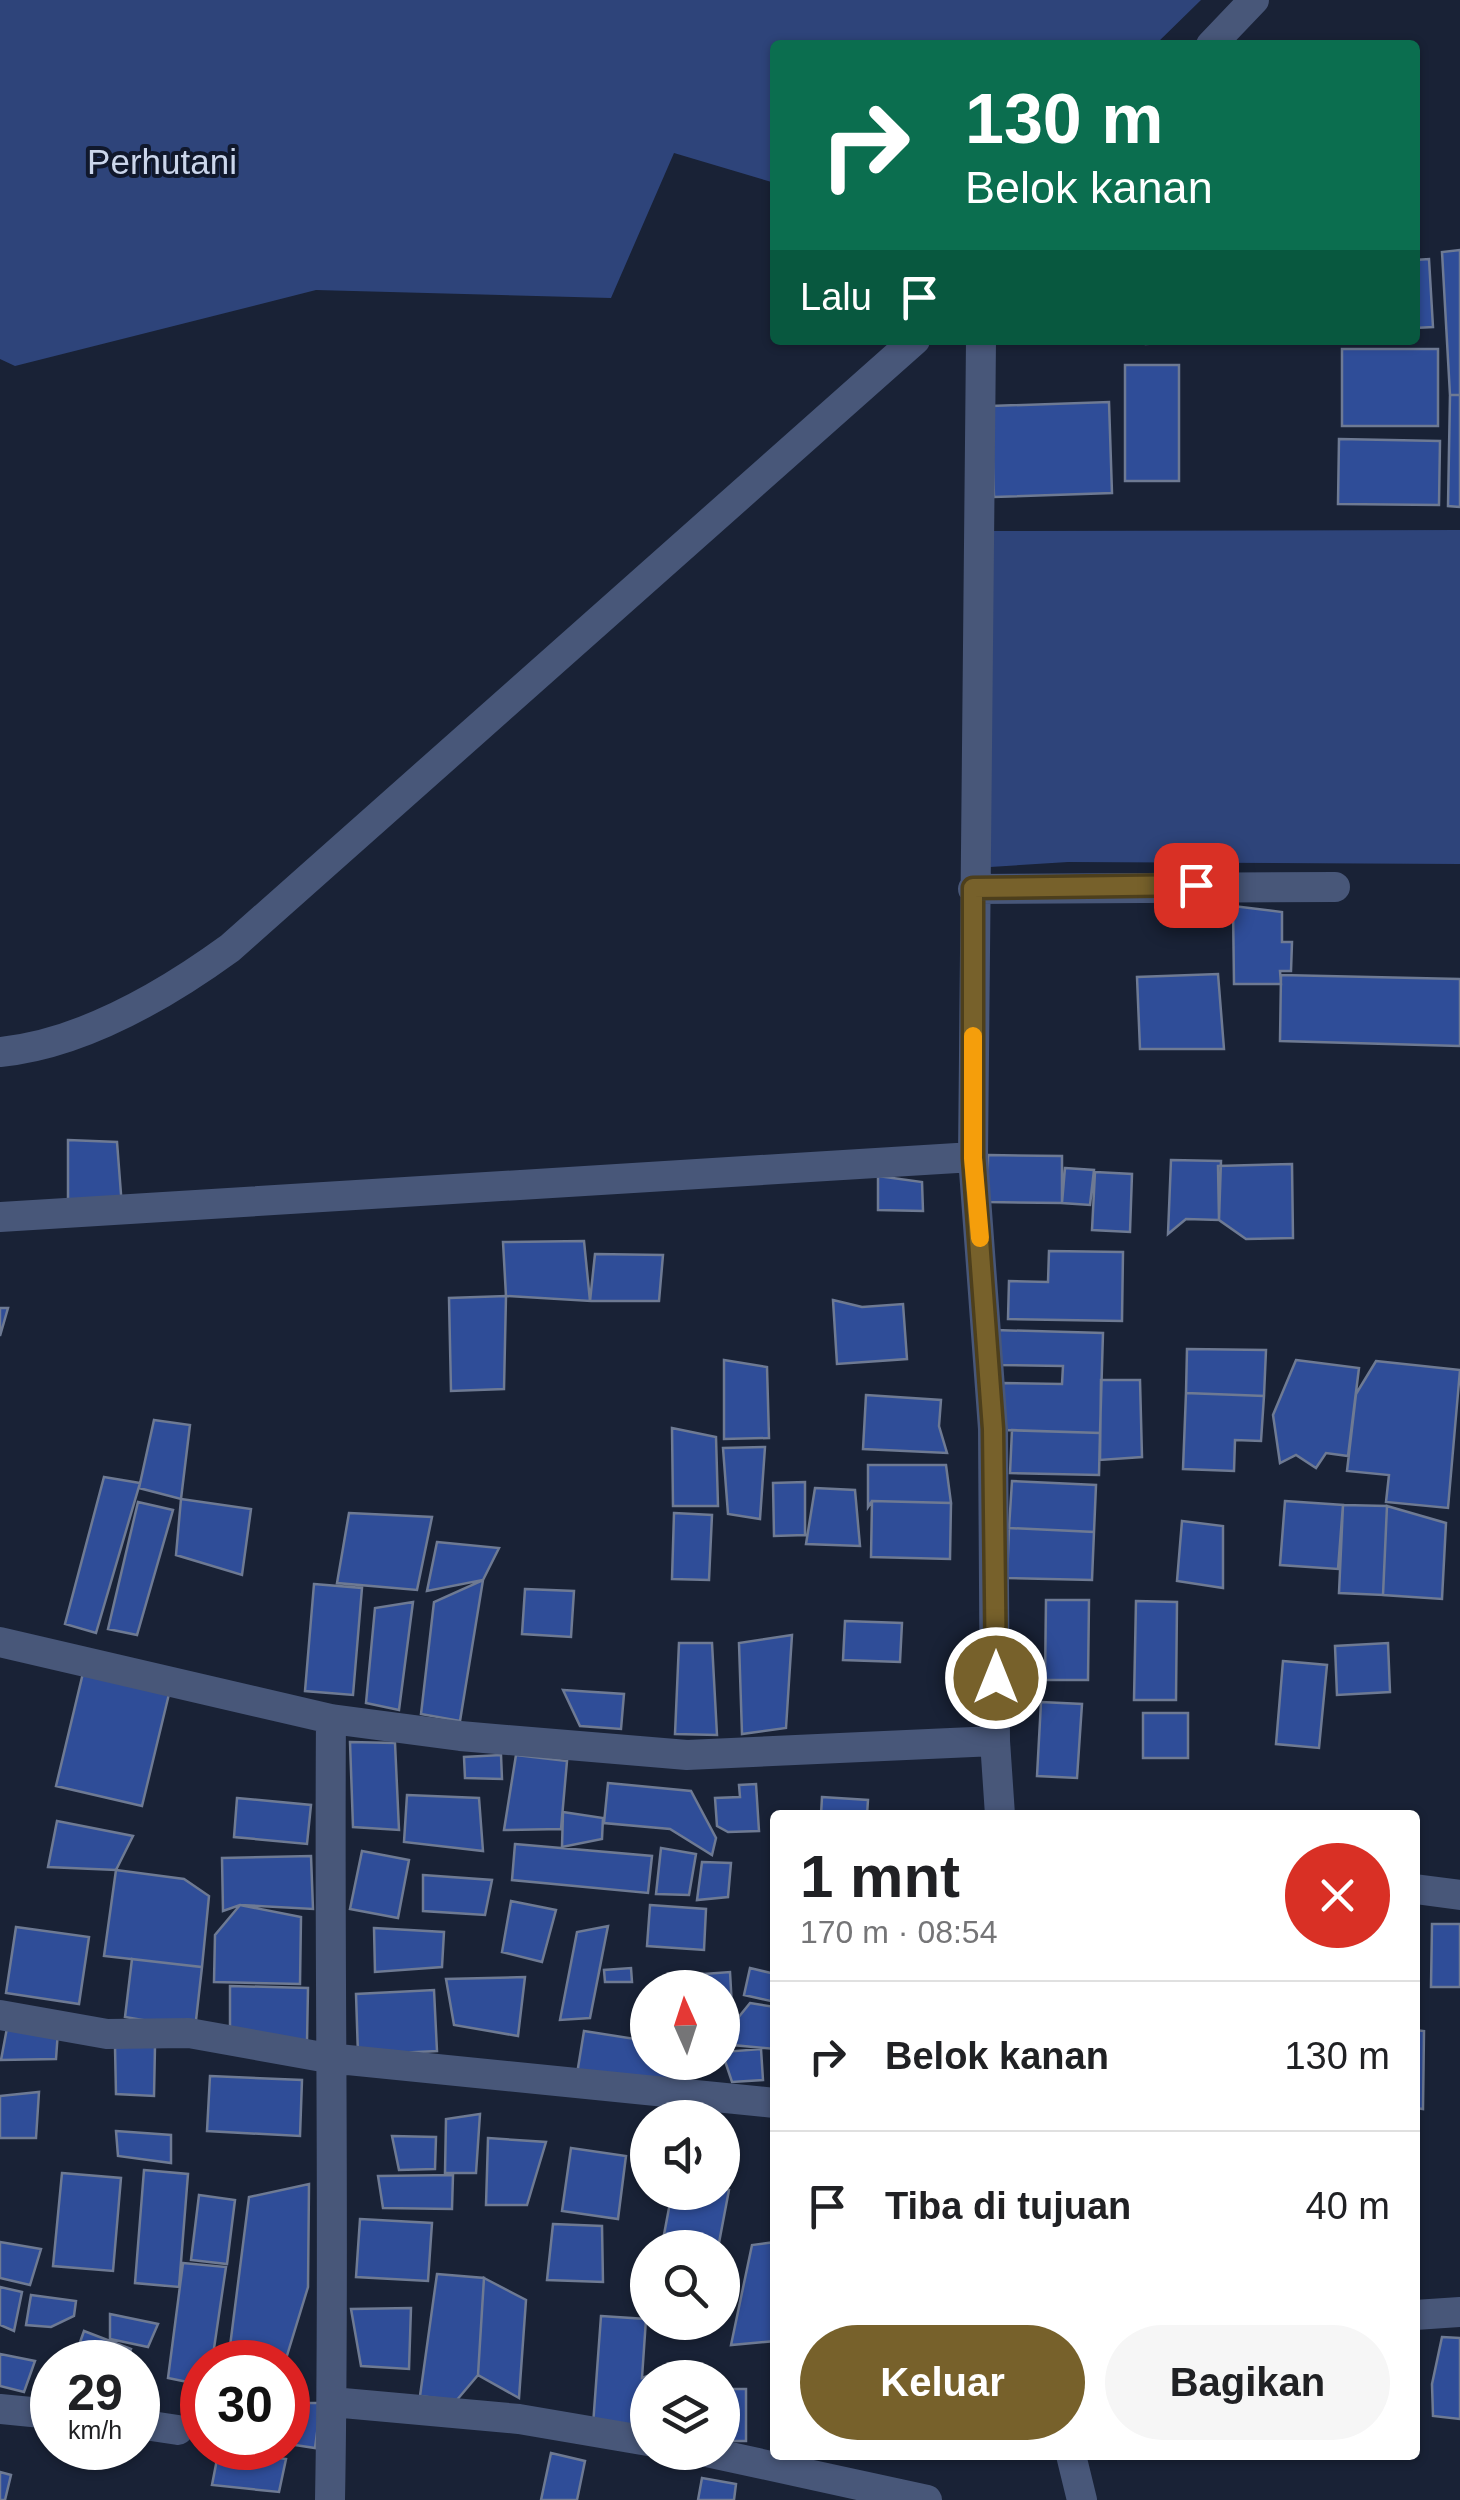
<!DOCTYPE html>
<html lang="id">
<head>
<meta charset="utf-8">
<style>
	:root { --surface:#fff; --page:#f6f6f6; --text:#202124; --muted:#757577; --line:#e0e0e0; --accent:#77612b }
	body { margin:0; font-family:Helvetica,sans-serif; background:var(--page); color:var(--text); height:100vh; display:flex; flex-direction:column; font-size:38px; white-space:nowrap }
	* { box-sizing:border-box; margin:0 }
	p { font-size:32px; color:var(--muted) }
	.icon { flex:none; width:55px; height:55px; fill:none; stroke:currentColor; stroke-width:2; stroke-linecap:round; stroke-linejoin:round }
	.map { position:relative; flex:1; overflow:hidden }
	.drawer { position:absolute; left:770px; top:1810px; width:650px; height:650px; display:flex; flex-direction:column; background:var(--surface); border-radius:10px; box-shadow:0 2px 8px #0004 }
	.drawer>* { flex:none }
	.banner { position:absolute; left:770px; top:40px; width:650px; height:305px; border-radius:10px; box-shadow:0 2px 8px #0004; background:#0b6e4f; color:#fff; overflow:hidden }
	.needle { width:65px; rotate:357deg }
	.buttons { position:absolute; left:630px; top:1970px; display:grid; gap:20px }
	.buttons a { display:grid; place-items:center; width:110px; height:110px; border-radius:50%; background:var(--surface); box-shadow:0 2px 8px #0004; font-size:50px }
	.speed { position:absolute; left:30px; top:2340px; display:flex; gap:20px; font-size:50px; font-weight:700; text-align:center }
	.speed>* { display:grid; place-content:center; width:130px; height:130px; border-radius:50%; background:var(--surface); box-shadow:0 2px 8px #0004; line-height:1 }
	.speed small { font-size:25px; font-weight:400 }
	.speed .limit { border:15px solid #d22; background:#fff; color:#111 }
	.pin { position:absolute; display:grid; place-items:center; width:85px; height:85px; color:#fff; margin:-42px; border-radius:20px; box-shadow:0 5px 15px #0006 }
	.me { position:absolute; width:110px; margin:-55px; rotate:0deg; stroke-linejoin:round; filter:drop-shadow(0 0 8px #0008) }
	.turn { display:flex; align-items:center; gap:35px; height:210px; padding:0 30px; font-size:45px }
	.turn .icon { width:130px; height:130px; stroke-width:2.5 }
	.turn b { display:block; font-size:70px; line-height:85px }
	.then { display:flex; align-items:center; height:95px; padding:0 30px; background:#0003; gap:20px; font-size:38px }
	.round { display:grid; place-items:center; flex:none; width:105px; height:105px; border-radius:52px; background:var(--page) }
	.headline { display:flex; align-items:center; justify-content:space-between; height:170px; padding:0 30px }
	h1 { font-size:60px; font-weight:800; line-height:75px }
	.primary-button { display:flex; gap:20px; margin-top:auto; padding:20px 30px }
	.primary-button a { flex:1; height:115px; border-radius:60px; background:var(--accent); color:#fff; font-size:40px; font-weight:800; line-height:115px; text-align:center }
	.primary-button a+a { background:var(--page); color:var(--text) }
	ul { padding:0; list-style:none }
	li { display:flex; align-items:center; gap:30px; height:150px; padding:0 30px; border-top:2px solid var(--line) }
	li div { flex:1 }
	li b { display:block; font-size:38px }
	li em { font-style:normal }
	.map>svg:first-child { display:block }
</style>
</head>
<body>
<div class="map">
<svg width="1460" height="2500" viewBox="0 0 1460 2500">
	<rect width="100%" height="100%" fill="#192236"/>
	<!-- green -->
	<path fill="#2e447a" d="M 0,0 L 1201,0 L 1155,45 L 775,45 L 775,183 L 674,153 L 611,298 L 316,290 L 15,366 L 0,359 Z
		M 1460,530 L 1460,864 L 1068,862 L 990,867 L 993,531 Z"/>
	<!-- building -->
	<path fill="#2f4d98" stroke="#6e7a93" stroke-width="2.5" d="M 1460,250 L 1460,395 L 1450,395 L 1442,252 Z
		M 1429,259 L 1433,327 L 1415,328 L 1415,260 Z
		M 1146,340 L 1218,340 L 1146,344 Z
		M 1342,349 L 1438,349 L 1438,426 L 1342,426 Z
		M 1125,365 L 1179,365 L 1179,481 L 1125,481 Z
		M 1450,395 L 1460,395 L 1460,507 L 1448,506 Z
		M 1109,402 L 1112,493 L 994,497 L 991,406 Z
		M 1339,439 L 1440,441 L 1439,505 L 1338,504 Z
		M 1233,906 L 1282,912 L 1282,942 L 1292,942 L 1291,971 L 1280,971 L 1281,984 L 1234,984 Z
		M 1218,974 L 1224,1049 L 1140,1049 L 1137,977 Z
		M 1281,975 L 1460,979 L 1460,1046 L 1280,1041 Z
		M 68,1140 L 117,1142 L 122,1207 L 68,1210 Z
		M 988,1155 L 1062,1156 L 1062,1203 L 987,1202 Z
		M 1171,1160 L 1221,1161 L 1219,1220 L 1186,1219 L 1168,1234 Z
		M 1292,1164 L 1293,1238 L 1246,1239 L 1219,1220 L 1218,1166 Z
		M 1065,1168 L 1094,1170 L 1090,1205 L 1062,1203 Z
		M 1095,1172 L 1132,1174 L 1130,1232 L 1092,1230 Z
		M 878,1176 L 922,1182 L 923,1211 L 878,1210 Z
		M 584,1241 L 590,1301 L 506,1296 L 503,1242 Z
		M 1049,1251 L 1123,1252 L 1122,1321 L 1008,1319 L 1009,1281 L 1048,1282 Z
		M 595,1254 L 663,1255 L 659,1301 L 590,1301 Z
		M 506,1296 L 504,1389 L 451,1391 L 449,1298 Z
		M 833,1300 L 862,1307 L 903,1304 L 907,1359 L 837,1364 Z
		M 0,1308 L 8,1308 L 0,1336 Z
		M 995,1330 L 1103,1333 L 1100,1433 L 1001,1430 L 1003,1383 L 1062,1384 L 1063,1366 L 995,1365 Z
		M 1187,1349 L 1266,1350 L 1264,1396 L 1186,1393 Z
		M 724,1360 L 767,1367 L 769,1438 L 724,1439 Z
		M 1296,1360 L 1359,1368 L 1348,1456 L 1326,1453 L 1316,1468 L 1296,1455 L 1280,1463 L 1273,1415 Z
		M 1376,1361 L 1460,1370 L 1448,1508 L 1386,1502 L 1389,1475 L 1347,1471 L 1356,1394 Z
		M 1101,1380 L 1140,1380 L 1142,1457 L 1100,1460 Z
		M 1186,1393 L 1264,1396 L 1261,1441 L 1235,1440 L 1234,1471 L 1183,1469 Z
		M 866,1395 L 941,1400 L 939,1426 L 947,1453 L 863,1449 Z
		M 154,1420 L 190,1425 L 181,1499 L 139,1488 Z
		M 672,1428 L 716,1437 L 718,1506 L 673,1506 Z
		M 1012,1430 L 1100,1433 L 1099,1475 L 1010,1473 Z
		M 765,1447 L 760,1519 L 728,1514 L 723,1448 Z
		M 868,1465 L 946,1465 L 951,1503 L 872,1501 L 868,1507 Z
		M 104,1477 L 140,1483 L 96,1633 L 65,1624 Z
		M 1012,1481 L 1096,1485 L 1094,1532 L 1009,1528 Z
		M 805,1482 L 805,1535 L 774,1536 L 773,1483 Z
		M 815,1488 L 855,1490 L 860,1546 L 806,1544 Z
		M 181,1499 L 251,1509 L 242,1575 L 176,1555 Z
		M 872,1501 L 951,1503 L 950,1559 L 871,1557 Z
		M 1285,1501 L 1343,1505 L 1338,1569 L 1280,1565 Z
		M 138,1502 L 173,1510 L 137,1635 L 108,1629 Z
		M 1343,1505 L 1387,1506 L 1383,1595 L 1339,1593 Z
		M 1387,1506 L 1446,1523 L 1442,1599 L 1383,1595 Z
		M 349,1513 L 432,1517 L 417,1590 L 337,1583 Z
		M 674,1513 L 712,1515 L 709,1580 L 672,1579 Z
		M 1182,1521 L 1223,1526 L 1223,1588 L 1177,1581 Z
		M 1009,1528 L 1094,1532 L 1092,1580 L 1007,1578 Z
		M 437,1542 L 499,1548 L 483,1580 L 427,1591 Z
		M 483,1580 L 460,1721 L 421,1714 L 434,1602 Z
		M 314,1584 L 362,1588 L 353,1695 L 305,1691 Z
		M 525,1589 L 574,1591 L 571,1637 L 522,1634 Z
		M 1046,1600 L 1089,1600 L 1088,1680 L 1045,1680 Z
		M 1136,1601 L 1177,1602 L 1176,1700 L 1134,1700 Z
		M 413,1602 L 399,1710 L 366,1703 L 375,1608 Z
		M 845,1621 L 902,1623 L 900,1662 L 843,1660 Z
		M 792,1635 L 786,1728 L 742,1734 L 739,1643 Z
		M 679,1643 L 712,1643 L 717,1735 L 675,1734 Z
		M 1388,1643 L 1390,1692 L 1337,1695 L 1335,1646 Z
		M 1283,1661 L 1327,1665 L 1319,1748 L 1276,1744 Z
		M 83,1673 L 169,1694 L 142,1806 L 56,1786 Z
		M 563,1690 L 624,1694 L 621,1729 L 580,1726 Z
		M 1041,1702 L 1082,1704 L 1077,1778 L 1037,1776 Z
		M 1143,1713 L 1188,1713 L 1188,1758 L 1143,1758 Z
		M 350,1742 L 395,1743 L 399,1830 L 353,1827 Z
		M 501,1755 L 502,1779 L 465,1778 L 464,1757 Z
		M 516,1755 L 567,1761 L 561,1829 L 504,1830 Z
		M 608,1783 L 691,1791 L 716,1838 L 712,1855 L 670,1829 L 604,1823 Z
		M 756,1784 L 759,1831 L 728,1832 L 717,1826 L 715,1798 L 740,1797 L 739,1785 Z
		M 407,1795 L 479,1798 L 483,1851 L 404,1842 Z
		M 822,1797 L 868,1800 L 867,1815 L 821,1815 Z
		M 237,1798 L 311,1805 L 307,1844 L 234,1837 Z
		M 563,1812 L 603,1818 L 602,1839 L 562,1847 Z
		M 57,1821 L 133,1836 L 116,1870 L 48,1867 Z
		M 515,1844 L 652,1856 L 648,1893 L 512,1880 Z
		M 661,1848 L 696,1854 L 689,1895 L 656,1894 Z
		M 362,1851 L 409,1860 L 398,1918 L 350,1909 Z
		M 311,1856 L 313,1909 L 240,1905 L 223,1911 L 222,1858 Z
		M 702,1862 L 731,1863 L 728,1897 L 697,1900 Z
		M 116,1870 L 184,1879 L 209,1896 L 202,1967 L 104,1956 Z
		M 423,1875 L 492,1880 L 485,1915 L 423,1911 Z
		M 511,1901 L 556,1910 L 542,1962 L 502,1952 Z
		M 240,1905 L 301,1917 L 300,1984 L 214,1982 L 215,1935 Z
		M 650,1905 L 706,1909 L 704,1950 L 647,1946 Z
		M 1432,1924 L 1460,1924 L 1460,1987 L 1431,1987 Z
		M 608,1926 L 590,2018 L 560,2020 L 577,1932 Z
		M 16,1927 L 89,1937 L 79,2004 L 6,1993 Z
		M 374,1928 L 444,1932 L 442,1967 L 375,1972 Z
		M 132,1959 L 202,1967 L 195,2029 L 125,2017 Z
		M 631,1968 L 632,1982 L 605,1982 L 604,1970 Z
		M 750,1968 L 775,1974 L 775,2002 L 744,1995 Z
		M 730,1972 L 732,2007 L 722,2008 L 722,1988 L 678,1988 L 677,1976 Z
		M 525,1977 L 518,2036 L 454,2025 L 446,1979 Z
		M 230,1986 L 308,1988 L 307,2042 L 230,2037 Z
		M 434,1990 L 437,2051 L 358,2055 L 356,1994 Z
		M 750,2003 L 775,2007 L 775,2049 L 722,2044 L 722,2023 L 733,2024 Z
		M 7,2028 L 58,2031 L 56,2059 L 1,2060 Z
		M 1415,2030 L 1424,2031 L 1423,2109 L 1415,2108 Z
		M 584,2031 L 648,2041 L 648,2062 L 684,2062 L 676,2089 L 577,2074 Z
		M 155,2046 L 154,2096 L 116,2094 L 115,2047 Z
		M 761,2049 L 763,2080 L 732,2082 L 722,2052 Z
		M 210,2076 L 302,2080 L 300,2136 L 207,2131 Z
		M 39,2092 L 36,2138 L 0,2138 L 0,2096 Z
		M 480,2114 L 476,2173 L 445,2173 L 446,2119 Z
		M 116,2131 L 171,2135 L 171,2163 L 118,2156 Z
		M 392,2136 L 436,2137 L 435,2169 L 399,2170 Z
		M 488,2138 L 546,2142 L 527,2205 L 486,2205 Z
		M 571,2148 L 626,2156 L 618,2219 L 562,2211 Z
		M 144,2170 L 188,2174 L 179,2287 L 135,2283 Z
		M 62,2173 L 121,2178 L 113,2271 L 53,2266 Z
		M 453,2175 L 452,2209 L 383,2208 L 378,2176 Z
		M 309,2184 L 308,2287 L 285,2362 L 228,2362 L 249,2197 Z
		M 722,2188 L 729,2190 L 718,2248 L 663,2240 L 672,2192 L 722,2192 Z
		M 199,2195 L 235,2200 L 227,2264 L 191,2260 Z
		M 360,2219 L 432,2223 L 428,2281 L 356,2277 Z
		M 553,2224 L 602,2226 L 603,2282 L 547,2280 Z
		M 0,2242 L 41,2249 L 30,2285 L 0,2278 Z
		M 775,2242 L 775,2341 L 731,2345 L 752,2245 Z
		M 183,2263 L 226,2267 L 212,2362 L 202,2362 L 202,2385 L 168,2378 Z
		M 437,2274 L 484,2278 L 478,2375 L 456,2401 L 420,2396 Z
		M 484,2278 L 526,2300 L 519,2398 L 478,2375 Z
		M 0,2287 L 22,2292 L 14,2331 L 0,2325 Z
		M 31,2295 L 76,2301 L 74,2316 L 51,2327 L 26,2325 Z
		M 411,2308 L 409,2369 L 361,2366 L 351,2309 Z
		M 110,2314 L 158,2324 L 148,2347 L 110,2339 Z
		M 601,2316 L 646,2319 L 642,2378 L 653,2374 L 648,2378 L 648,2419 L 632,2428 L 593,2425 Z
		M 84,2331 L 131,2349 L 126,2362 L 73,2362 Z
		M 1442,2337 L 1460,2338 L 1460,2419 L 1433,2416 L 1432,2384 Z
		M 0,2354 L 35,2361 L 24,2392 L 0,2386 Z
		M 722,2389 L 746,2389 L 746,2441 L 722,2441 Z
		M 288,2403 L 321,2403 L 315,2448 L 288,2444 Z
		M 219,2449 L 286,2459 L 279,2492 L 212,2485 Z
		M 551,2453 L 585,2461 L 577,2500 L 541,2500 Z
		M 0,2472 L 11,2475 L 5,2500 L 0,2500 Z
		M 702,2478 L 736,2484 L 734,2500 L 698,2500 Z"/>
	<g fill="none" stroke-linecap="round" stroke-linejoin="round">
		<!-- street -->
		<path stroke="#485779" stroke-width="30" d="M 1211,45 L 1254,0
			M 981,340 L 973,1157 L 993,1429 L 995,1741 L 1000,1815
			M 973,889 L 1335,887
			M 0,1052 C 82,1044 164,996 230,948 L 915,340
			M 0,1217 L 973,1157
			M 0,1642 L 331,1719 L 460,1736 L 687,1755 L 995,1741
			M 1415,1889 L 1460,1895
			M 0,2015 L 107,2034 L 189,2033 L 328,2058 L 775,2103
			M 1415,2315 L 1460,2312
			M 332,2402 L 519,2419 L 648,2441
			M 0,2409 L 52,2414
			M 138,2424 L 178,2430
			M 707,2452 L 927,2500
			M 1071,2455 L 1082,2500
			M 330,2500 C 335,2240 329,1980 331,1719"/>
	</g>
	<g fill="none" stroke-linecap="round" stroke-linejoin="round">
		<!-- route casing -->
		<g stroke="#4d3f1c" stroke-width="25">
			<path id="route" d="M 996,1678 L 993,1429 L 973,1158 L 973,888 L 1196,885"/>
		</g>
		<!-- route -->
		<use href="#route" stroke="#77612b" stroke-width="18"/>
		<!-- slow -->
		<path stroke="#f59e0b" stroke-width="18" d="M 973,1036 L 973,1158 L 980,1238"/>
	</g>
	<g text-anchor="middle" stroke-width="8" stroke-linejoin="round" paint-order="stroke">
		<!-- park labels -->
		<g font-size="35" fill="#cbd6eb" stroke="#10182c">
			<text x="162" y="174">Perhutani</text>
		</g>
	</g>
</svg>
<div class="buttons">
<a><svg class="needle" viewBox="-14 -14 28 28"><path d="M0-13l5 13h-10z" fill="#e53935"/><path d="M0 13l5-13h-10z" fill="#757577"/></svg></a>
<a><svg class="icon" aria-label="sound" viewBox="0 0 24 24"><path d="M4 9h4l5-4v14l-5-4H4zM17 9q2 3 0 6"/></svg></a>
<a><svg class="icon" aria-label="search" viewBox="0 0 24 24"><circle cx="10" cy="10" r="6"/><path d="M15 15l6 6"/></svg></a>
<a><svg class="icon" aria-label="layers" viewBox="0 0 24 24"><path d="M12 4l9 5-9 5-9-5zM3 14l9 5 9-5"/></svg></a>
</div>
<div class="speed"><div>29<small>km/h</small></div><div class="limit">30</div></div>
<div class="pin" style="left:1196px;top:885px;background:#d93025"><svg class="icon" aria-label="arrive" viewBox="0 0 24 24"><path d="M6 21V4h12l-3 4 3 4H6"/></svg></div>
<svg class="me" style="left:996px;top:1678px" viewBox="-20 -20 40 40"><circle r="17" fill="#77612b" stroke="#fff" stroke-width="3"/><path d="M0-11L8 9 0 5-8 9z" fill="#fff"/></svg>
<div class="banner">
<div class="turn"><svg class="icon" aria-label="right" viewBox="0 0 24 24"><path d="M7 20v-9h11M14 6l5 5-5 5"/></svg><div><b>130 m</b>Belok kanan</div></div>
<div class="then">Lalu<svg class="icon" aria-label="arrive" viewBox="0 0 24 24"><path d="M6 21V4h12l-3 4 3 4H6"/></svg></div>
</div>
<section class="drawer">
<div class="headline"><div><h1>1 mnt</h1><p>170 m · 08:54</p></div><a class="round" style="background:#d93025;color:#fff"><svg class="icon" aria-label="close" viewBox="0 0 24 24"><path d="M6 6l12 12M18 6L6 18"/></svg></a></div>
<ul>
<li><svg class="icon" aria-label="right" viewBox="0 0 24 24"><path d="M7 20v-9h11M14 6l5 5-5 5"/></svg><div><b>Belok kanan</b></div><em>130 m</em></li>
<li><svg class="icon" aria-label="arrive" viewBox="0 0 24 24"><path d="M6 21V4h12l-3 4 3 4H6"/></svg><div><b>Tiba di tujuan</b></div><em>40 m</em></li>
</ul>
<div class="primary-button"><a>Keluar</a><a>Bagikan</a></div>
</section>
</div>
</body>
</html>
